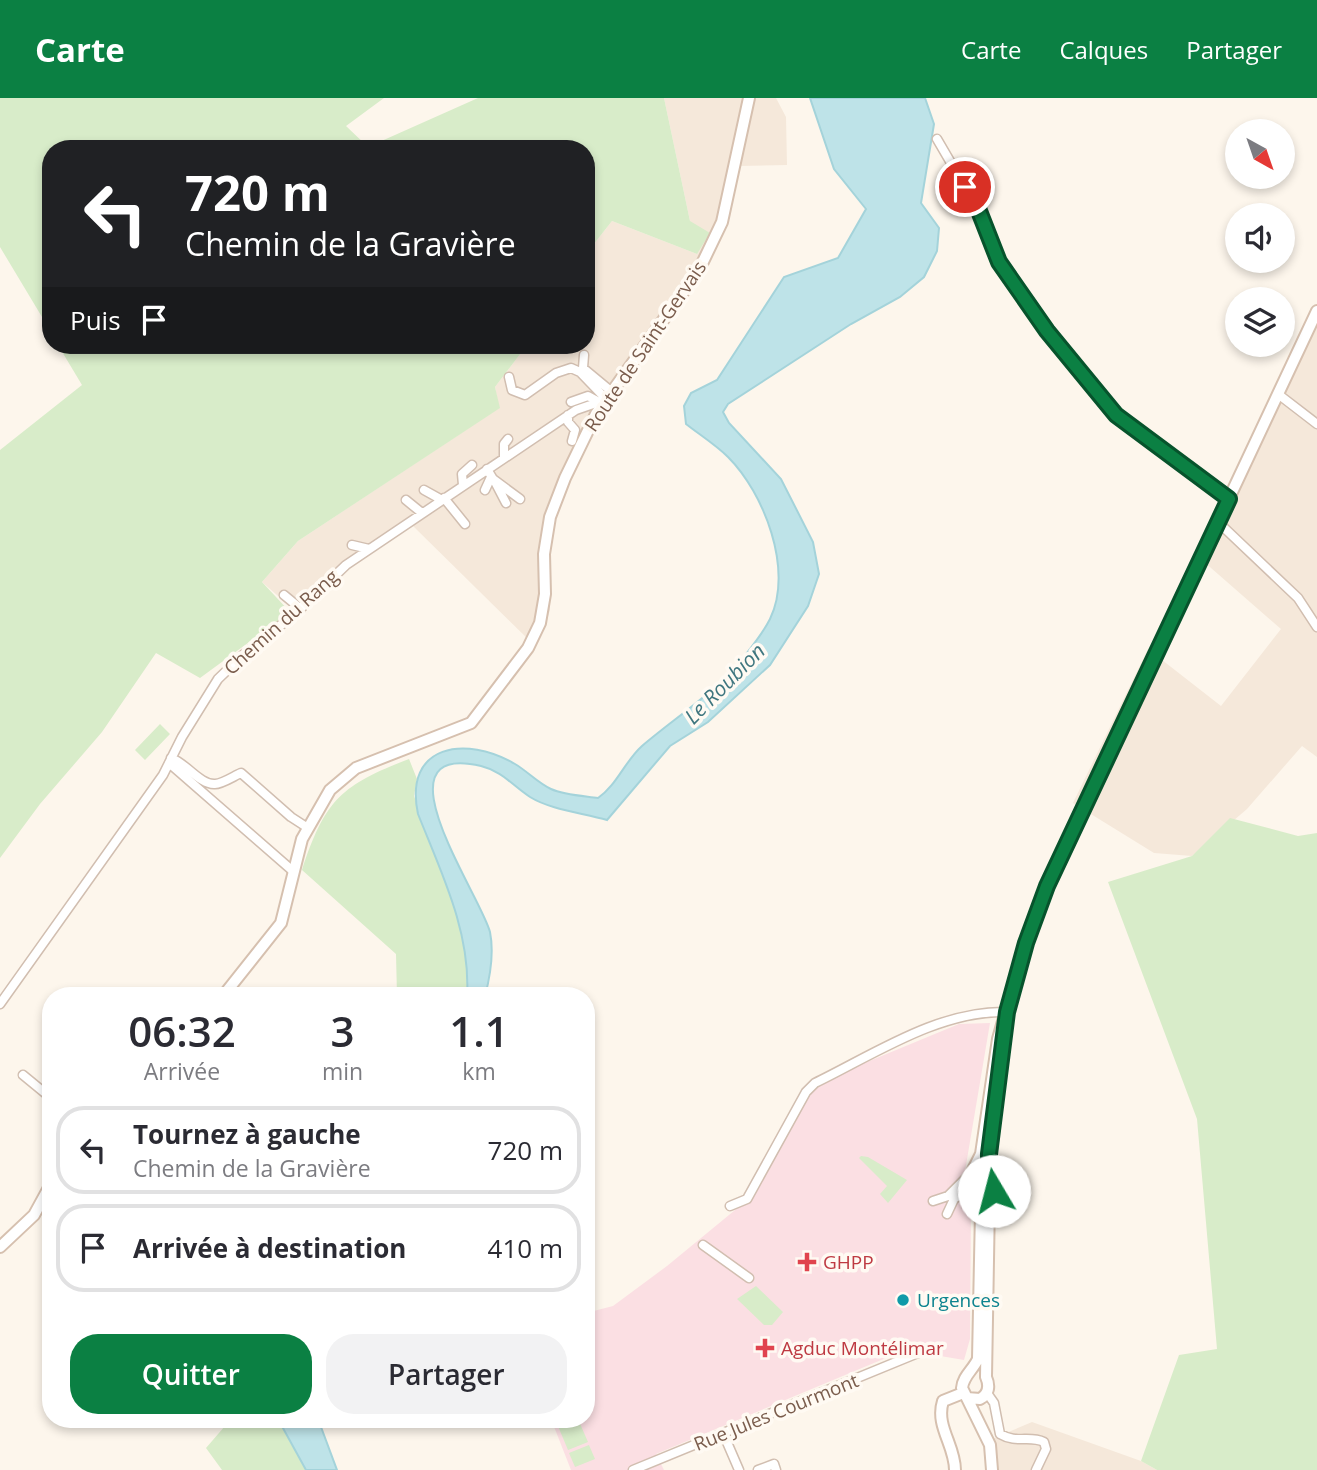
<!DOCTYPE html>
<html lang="fr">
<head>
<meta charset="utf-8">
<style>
	:root { --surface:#fff; --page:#f2f2f3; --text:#2b2b33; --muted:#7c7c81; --line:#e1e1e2; --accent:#0b8043 }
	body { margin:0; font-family:"Open Sans",sans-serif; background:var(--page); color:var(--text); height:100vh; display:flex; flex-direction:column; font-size:26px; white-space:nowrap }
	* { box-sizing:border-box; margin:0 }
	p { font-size:23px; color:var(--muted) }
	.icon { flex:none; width:38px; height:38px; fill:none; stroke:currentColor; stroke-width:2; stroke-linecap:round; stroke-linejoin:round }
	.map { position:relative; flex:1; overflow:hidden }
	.details { position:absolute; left:42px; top:889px; width:553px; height:441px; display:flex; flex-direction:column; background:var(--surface); border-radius:28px; box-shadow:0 4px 10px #0003 }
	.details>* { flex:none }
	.guide { position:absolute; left:42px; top:42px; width:553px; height:214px; border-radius:28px; box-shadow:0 4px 10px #0003; background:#202124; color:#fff; overflow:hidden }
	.needle { width:46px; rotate:140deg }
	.tools { position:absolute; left:1225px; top:21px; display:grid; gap:14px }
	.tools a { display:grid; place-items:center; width:70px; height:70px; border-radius:50%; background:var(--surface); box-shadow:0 4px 10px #0003; font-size:35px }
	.pin { position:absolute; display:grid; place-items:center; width:60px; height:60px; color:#fff; margin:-30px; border:4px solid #fff; border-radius:50%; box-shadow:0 2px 7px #0007 }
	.me { position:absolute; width:77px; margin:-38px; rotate:352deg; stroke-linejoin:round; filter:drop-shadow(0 0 5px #0008) }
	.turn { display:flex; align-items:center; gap:24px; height:147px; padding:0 28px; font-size:32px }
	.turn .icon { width:91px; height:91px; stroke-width:2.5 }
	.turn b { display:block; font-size:49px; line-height:60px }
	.then { display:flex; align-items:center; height:66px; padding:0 28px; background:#0003; gap:14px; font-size:26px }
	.eta { display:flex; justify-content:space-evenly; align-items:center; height:119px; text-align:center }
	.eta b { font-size:42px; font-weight:600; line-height:49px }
	.primary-button { display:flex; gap:14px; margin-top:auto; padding:14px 28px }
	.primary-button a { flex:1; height:80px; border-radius:28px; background:var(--accent); color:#fff; font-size:28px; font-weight:600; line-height:80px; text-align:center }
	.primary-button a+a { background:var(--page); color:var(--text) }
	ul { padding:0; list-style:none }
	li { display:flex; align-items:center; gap:21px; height:88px; margin:0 14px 10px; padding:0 14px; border:4px solid var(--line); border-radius:28px }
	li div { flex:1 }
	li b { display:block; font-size:26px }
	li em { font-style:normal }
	header { display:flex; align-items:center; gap:42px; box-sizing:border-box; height:98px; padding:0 35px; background:var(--accent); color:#fff }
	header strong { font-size:33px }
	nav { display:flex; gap:38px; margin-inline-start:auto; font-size:24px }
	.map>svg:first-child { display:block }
</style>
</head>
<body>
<header>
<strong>Carte</strong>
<nav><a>Carte</a><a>Calques</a><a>Partager</a></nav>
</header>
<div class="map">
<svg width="1317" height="1372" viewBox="0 0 1317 1372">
	<rect width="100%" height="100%" fill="#fdf6ec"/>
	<!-- residential -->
	<path fill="#f5e8da" d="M 664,0 L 776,0 L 786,19 L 787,67 L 739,68 L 729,121 L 704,173 L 592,332 L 557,416 L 550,451 L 550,512 L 544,531 L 534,547 L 412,427 L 349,469 L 301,518 L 262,484 L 298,443 L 499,310 L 495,289 L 527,247 L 586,247 L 586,156 L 612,123 L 697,156 Z
		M 1317,225 L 1317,659 L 1302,648 L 1247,711 L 1192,758 L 1154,755 L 1073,705 L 1148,551 L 1221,608 L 1281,531 L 1195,456 L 1219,401 L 1232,407 Z
		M 1032,1324 L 1141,1363 L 1157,1372 L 987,1372 L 985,1344 Z"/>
	<!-- medical -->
	<path fill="#fbdfe3" d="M 990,925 L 963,1085 L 963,1098 L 971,1105 L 970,1241 L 964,1262 L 905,1252 L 656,1356 L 664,1372 L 571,1372 L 551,1321 L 586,1321 L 586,1215 L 613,1208 L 667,1168 L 746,1103 L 809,988 L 959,926 Z"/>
	<!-- green -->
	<path fill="#d8ecc9" d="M 0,0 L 384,0 L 346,28 L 368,49 L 478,0 L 664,0 L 690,123 L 710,135 L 697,156 L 612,123 L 586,156 L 586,51 L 51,51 L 51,234 L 0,149 Z
		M 58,247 L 527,247 L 495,289 L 500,310 L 298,443 L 262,484 L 290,514 L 200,580 L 156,555 L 102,634 L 40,706 L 0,760 L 0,352 L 82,287 Z
		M 160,626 L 170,636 L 145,662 L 135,652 Z
		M 409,661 L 417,681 L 414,698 C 437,762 471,829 467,898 L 397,898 L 396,856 L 302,772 C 325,702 341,687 409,661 Z
		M 1230,720 L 1298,738 L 1317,735 L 1317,1372 L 1157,1372 L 1141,1363 L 1179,1257 L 1217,1251 L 1197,1021 L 1108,784 L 1192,758 Z
		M 861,1058 L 868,1059 L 907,1082 L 888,1105 L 880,1096 L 887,1088 L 859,1060 Z
		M 756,1188 L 783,1214 L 772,1227 L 764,1227 L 737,1201 Z
		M 221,1321 L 278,1321 L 306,1372 L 222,1372 L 206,1350 L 225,1328 Z
		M 555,1321 L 578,1321 L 588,1344 L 568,1352 Z
		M 589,1347 L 595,1361 L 575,1369 L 569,1355 Z"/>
	<!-- water -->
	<path fill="#bee3e8" stroke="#a4d3da" stroke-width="2" d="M 810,0 L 925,0 L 934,26 L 921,105 L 939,130 L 937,153 L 924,179 L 900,199 L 851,226 L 728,306 L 723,314 L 729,325 L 781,381 L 813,444 L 819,476 L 808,508 L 770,567 L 708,624 L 670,648 L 607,722 C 584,715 551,712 530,699 C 513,688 502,673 481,668 C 372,643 481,798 490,834 C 494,854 490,879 485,898 L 467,898 C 471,834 441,774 418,716 C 403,646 466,637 515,666 C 527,673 538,685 551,691 C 564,697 584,698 598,700 C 617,687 625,663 642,648 C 677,618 718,593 746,556 C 754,546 764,533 770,521 C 794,472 764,395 728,359 C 716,347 700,337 686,326 L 684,308 L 691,295 L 717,282 L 784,179 L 838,160 L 866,111 L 834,71 Z
		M 278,1321 L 318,1321 L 337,1372 L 306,1372 Z"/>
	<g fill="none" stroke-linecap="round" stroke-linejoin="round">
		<!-- street casing -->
		<g stroke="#d1beb0" stroke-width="11">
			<path id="street" d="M 937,41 L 979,113 L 999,164 L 1047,234 L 1116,317 L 1229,401
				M 584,257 L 583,270 L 612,294
				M 509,279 L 512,292 L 525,297 L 556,275 L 571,270 L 580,274 L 606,301
				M 1278,296 L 1317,326
				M 571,304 L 588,298 L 599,304
				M 568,317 L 568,324 L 575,332 L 572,343
				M 504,360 L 504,346 L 508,341
				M 487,371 L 493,381 L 520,401
				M 494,382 L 506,405
				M 463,387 L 462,376 L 472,367
				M 424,392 L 442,402
				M 485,392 L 491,379
				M 444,400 L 465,426
				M 406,402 L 422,415
				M 1218,424 L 1298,500 L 1317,529
				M 352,447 L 369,451
				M 284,497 L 301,511
				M 171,660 C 186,665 200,687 215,686 C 222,686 234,678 241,675 L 291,719 L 308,730
				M 169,665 L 294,774
				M 0,906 L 163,677 L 182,639 L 218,581 L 244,556 L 295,516 L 346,467 L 576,312 L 599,304 L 603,306
				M 23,977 L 51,1000
				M 933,1103 L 948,1098 L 970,1076
				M 730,1108 L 747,1101 L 806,994 L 815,985 C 873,957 939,912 1007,914
				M 947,1116 L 954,1101 L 965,1094 L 971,1095
				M 703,1147 L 749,1180
				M 987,1295 L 994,1305 L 1000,1336 C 1017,1346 1029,1337 1044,1344 L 1046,1351 L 1036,1372
				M 723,1335 L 739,1372
				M 633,1372 L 918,1255
				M 758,1372 L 774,1366 L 776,1372"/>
		</g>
		<!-- secondary casing -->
		<g stroke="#d6c0af" stroke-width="14">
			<path id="secondary" d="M 223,898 L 281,825 L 302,741 L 330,692 L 356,670 L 471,625 L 528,550 L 540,525 L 545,496 L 544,456 L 550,419 L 565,380 L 596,316 L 699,172 L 722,124 L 749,0
				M 989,1070 L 999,983
				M 0,1149 L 34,1117 L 51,1086
				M 967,1300 L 980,1301 C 989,1296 990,1288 986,1279 L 989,1104 L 996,1081 L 989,1070 L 977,1069
				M 955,1372 C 955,1347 935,1328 943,1303 L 963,1295
				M 992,1372 L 990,1347 L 962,1290 C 963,1278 973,1272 978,1261 L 981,1113 L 979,1103 L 970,1092 L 969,1080 L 981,1056 L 998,941 L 1025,845 L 1047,788 L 1317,213"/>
		</g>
		<!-- street -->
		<use href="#street" stroke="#fff" stroke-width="8"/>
		<!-- secondary -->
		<use href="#secondary" stroke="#fff" stroke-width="10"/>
	</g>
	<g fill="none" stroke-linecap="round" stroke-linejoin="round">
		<!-- route casing -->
		<g stroke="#07532c" stroke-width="18">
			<path id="route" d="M 965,89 L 979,113 L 999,164 L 1047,233 L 1116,317 L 1229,401 L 1047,788 L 1026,845 L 1007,914 L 989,1056 C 988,1070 998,1079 994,1093"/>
		</g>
		<!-- route -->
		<use href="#route" stroke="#0b8043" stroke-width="12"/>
	</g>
	<!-- markers -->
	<g fill="#e0444e" stroke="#fffaf3" stroke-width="2.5">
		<path d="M803.5 1153.5h7v7h7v7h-7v7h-7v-7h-7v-7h7z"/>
		<path d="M761.5 1239.5h7v7h7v7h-7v7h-7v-7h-7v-7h7z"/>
	</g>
	<circle fill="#0f9aa8" stroke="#fffaf3" stroke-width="2.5" cx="903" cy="1202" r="7"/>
	<g text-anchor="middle" stroke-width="7" stroke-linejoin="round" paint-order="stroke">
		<!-- street labels -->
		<g font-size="19" fill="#7a5c4c" stroke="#fffaf3">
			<text transform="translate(645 248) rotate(-56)" y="7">Route de Saint-Gervais</text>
			<text transform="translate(281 524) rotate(-42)" y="7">Chemin du Rang</text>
			<text transform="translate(776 1314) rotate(-22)" y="7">Rue Jules Courmont</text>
		</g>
		<!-- health labels -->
		<g font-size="19" fill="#be3a42" stroke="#fffaf3" text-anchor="start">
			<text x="823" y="1171">GHPP</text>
			<text x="781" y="1257">Agduc Montélimar</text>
		</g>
		<!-- culture labels -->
		<g font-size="19" fill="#0d838f" stroke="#fffaf3" text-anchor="start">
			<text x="917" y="1209">Urgences</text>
		</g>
		<!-- water labels -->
		<g font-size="21" font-style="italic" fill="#3f767f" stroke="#fffaf3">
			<text transform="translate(725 586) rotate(-45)" y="7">Le Roubion</text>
		</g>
	</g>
</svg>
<div class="tools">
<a><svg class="needle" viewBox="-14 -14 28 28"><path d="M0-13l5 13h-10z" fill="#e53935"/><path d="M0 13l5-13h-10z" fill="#7c7c81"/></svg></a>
<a><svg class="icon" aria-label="sound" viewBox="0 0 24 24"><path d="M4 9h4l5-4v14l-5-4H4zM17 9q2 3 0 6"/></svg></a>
<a><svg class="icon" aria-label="layers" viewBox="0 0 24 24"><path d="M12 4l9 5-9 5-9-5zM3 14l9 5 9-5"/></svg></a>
</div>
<div class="pin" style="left:965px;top:89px;background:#d93025"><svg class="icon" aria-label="arrive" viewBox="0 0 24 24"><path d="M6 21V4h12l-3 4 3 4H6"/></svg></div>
<svg class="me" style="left:994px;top:1093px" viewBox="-20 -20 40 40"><circle r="19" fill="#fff"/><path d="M0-13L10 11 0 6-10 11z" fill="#0b8043"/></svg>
<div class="guide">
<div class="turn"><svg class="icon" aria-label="left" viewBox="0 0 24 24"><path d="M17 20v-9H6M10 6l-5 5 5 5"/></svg><div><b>720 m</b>Chemin de la Gravière</div></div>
<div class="then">Puis<svg class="icon" aria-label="arrive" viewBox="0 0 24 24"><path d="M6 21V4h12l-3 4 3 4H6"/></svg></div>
</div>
<section class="details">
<div class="eta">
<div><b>06:32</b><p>Arrivée</p></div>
<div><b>3</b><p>min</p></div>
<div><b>1.1</b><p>km</p></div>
</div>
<ul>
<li><svg class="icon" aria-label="left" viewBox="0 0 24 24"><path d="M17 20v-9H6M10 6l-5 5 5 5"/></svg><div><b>Tournez à gauche</b><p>Chemin de la Gravière</p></div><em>720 m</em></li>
<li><svg class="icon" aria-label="arrive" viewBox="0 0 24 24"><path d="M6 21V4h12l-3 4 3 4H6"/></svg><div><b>Arrivée à destination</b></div><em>410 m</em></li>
</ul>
<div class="primary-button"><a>Quitter</a><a>Partager</a></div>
</section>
</div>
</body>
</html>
